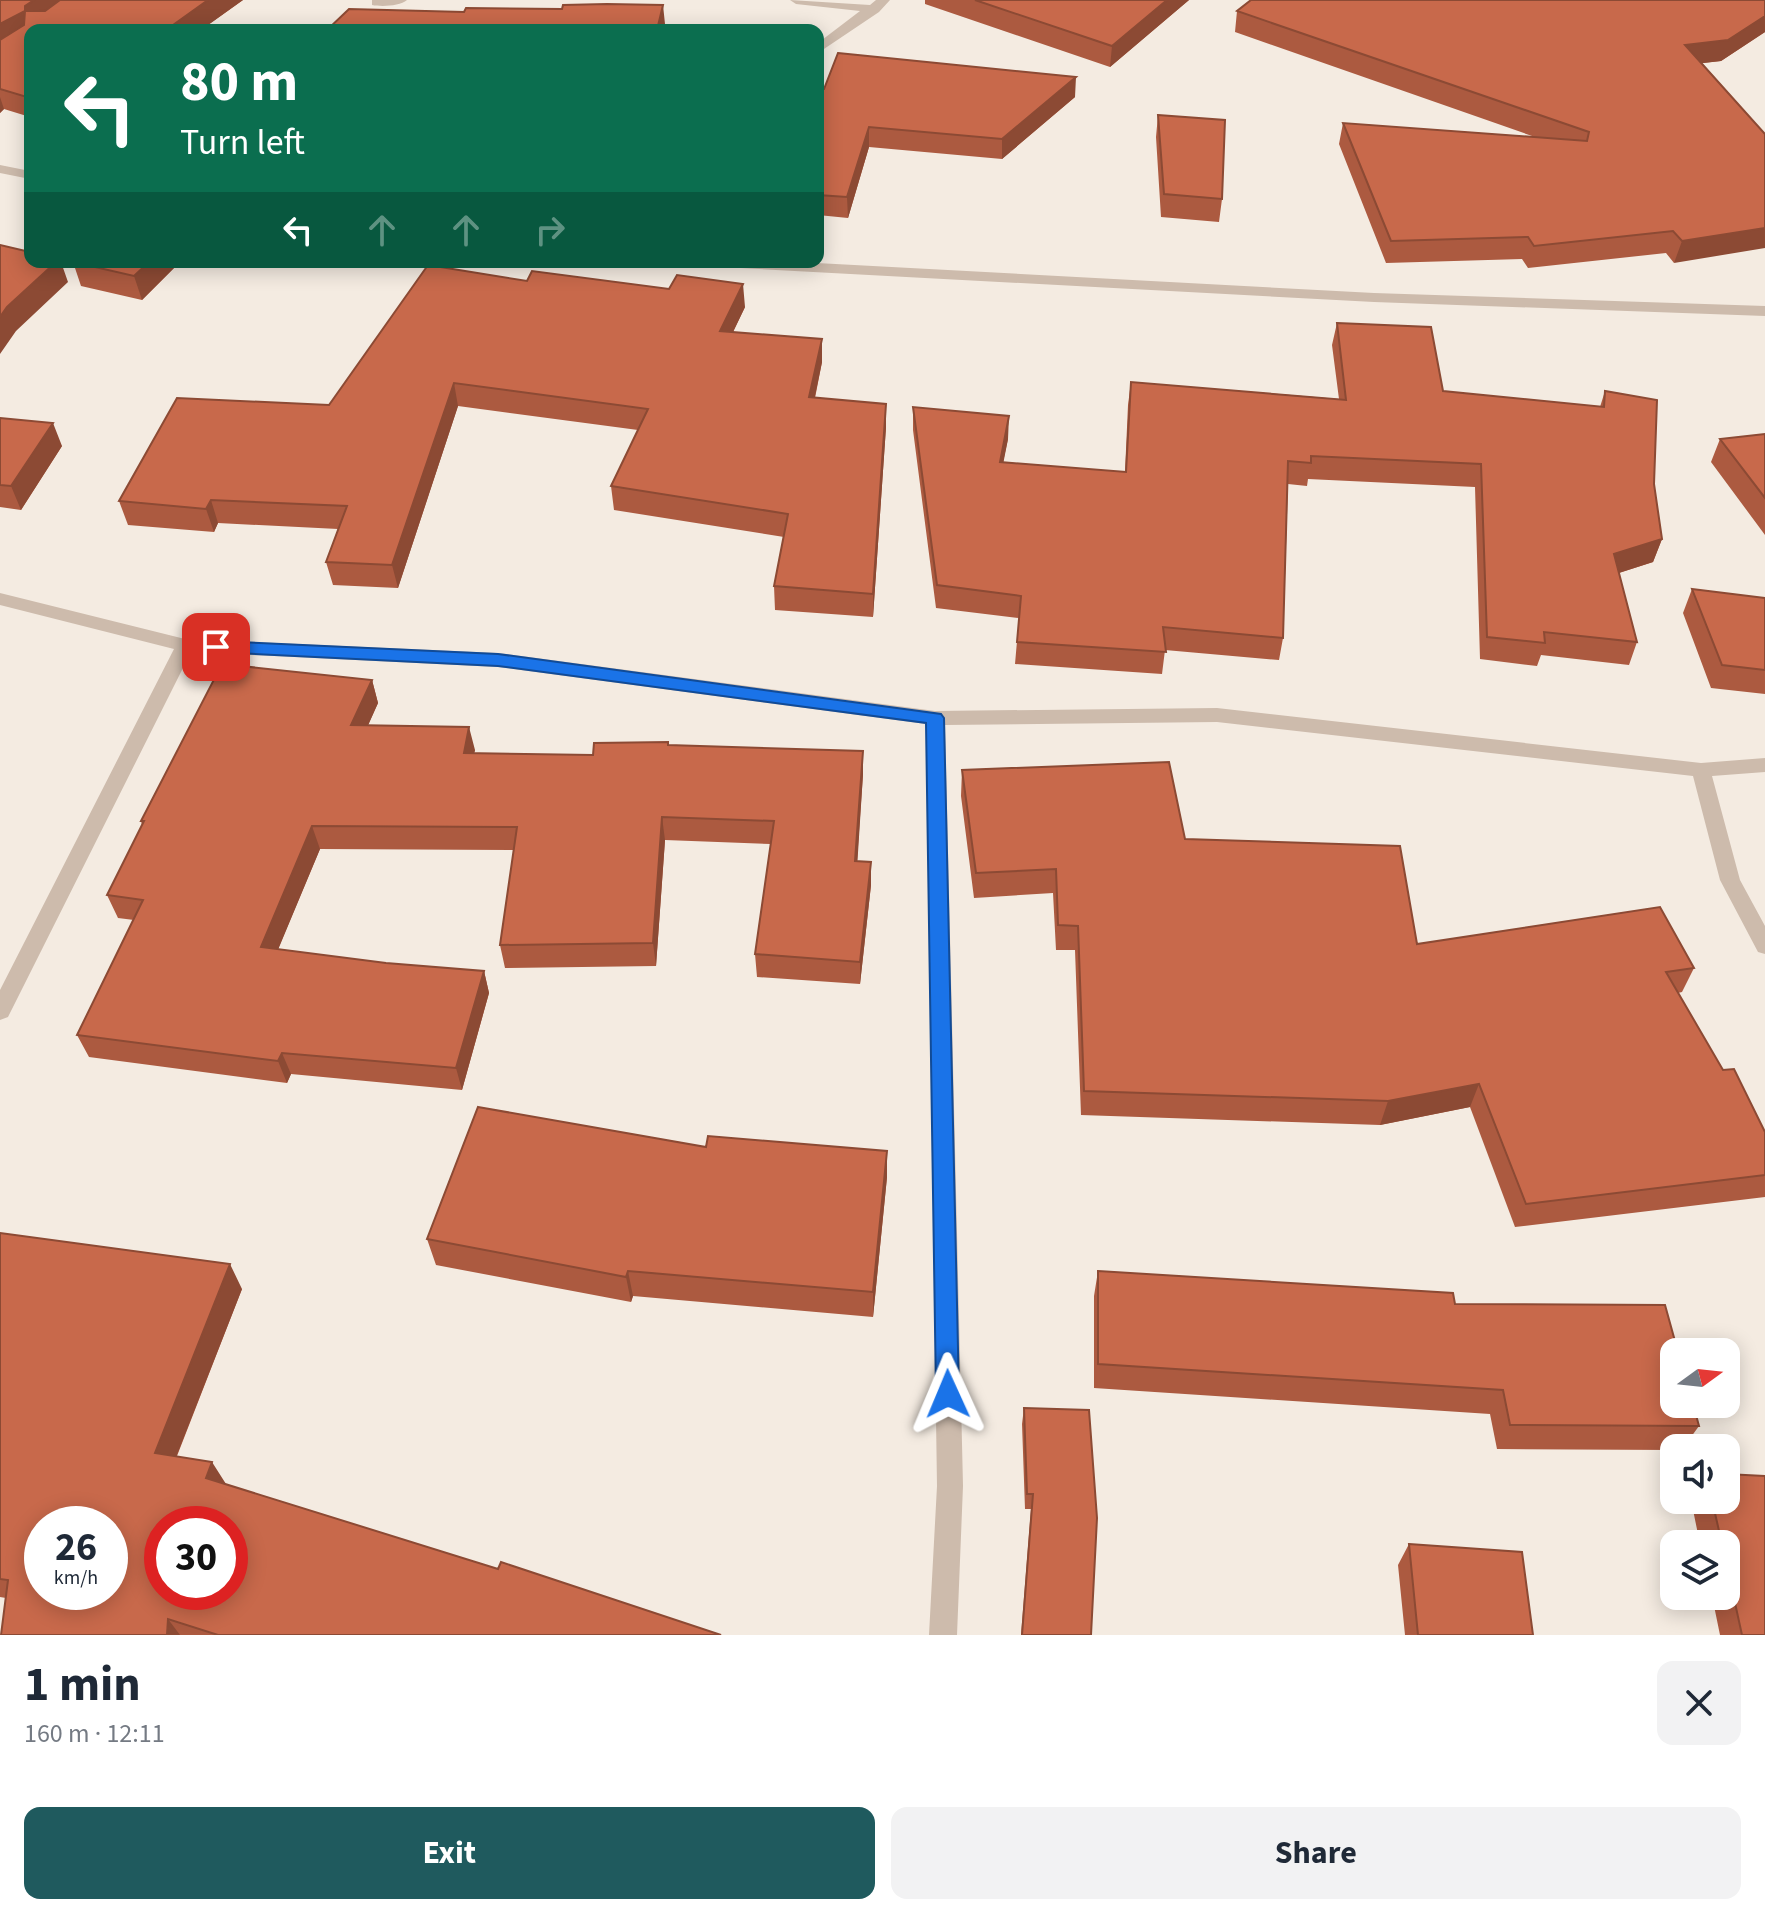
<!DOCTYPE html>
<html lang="en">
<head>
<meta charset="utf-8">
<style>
	:root { --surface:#fff; --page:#f2f2f3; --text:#1f2937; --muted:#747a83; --accent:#1f5a5e }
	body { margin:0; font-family:"Source Sans 3",sans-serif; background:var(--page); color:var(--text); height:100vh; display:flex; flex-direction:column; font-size:30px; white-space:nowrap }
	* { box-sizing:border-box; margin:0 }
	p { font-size:26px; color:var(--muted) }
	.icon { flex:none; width:44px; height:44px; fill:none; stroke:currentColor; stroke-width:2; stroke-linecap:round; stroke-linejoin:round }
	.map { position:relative; height:1635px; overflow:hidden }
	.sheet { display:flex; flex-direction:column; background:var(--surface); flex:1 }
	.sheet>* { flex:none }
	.top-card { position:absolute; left:24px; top:24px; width:800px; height:244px; border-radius:16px; box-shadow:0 4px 20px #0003; background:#0b6e4f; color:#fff; overflow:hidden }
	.needle { width:52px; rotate:75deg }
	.controls { position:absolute; left:1660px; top:1338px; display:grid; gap:16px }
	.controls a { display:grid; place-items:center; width:80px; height:80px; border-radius:16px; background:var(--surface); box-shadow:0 4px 20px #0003; font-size:40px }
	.speed { position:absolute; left:24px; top:1506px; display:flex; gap:16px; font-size:40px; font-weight:700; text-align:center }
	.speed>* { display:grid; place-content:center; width:104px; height:104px; border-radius:50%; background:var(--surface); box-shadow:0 4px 20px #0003; line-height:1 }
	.speed small { font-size:20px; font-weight:400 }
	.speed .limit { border:12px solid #d22; background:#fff; color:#111 }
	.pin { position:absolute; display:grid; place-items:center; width:68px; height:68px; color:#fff; margin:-34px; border-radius:16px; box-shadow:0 4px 12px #0006 }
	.me { position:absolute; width:88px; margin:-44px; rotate:359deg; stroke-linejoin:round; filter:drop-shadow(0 0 6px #0008) }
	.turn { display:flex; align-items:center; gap:28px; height:168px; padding:0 24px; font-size:36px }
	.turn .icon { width:104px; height:104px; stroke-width:2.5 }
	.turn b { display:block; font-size:56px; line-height:68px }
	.lanes { display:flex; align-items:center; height:76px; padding:0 24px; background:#0003; justify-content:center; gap:40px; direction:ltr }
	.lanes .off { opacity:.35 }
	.round { display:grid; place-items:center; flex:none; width:84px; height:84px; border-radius:16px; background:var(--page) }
	.headline { display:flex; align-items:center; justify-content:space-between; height:136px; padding:0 24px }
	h1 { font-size:48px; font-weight:700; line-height:60px }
	.button { display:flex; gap:16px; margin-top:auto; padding:16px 24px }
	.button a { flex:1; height:92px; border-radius:16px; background:var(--accent); color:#fff; font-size:32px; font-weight:700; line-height:92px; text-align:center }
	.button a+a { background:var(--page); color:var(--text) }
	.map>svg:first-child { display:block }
</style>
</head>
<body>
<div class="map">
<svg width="1765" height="1635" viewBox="0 0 1765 1635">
	<rect width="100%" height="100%" fill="#f4ebe1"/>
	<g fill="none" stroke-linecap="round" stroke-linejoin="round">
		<!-- minor -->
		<path fill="#cdbbac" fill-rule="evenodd" d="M 372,0 L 407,0 C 400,6 382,7 372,5 Z
			M 790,0 L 870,5 L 876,0 L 890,0 L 879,12 L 818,53 L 818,43 L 860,11 L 796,4 Z
			M 0,165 L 30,171 L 30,179 L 0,173 Z
			M 714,262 L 798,262 L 1374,293 L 1765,306 L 1765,316 L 1374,302 L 722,267 Z
			M 0,593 L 185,639 L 498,653 L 935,711 L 1217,708 L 1701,763 L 1765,758 L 1765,772 L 1712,776 L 1740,880 L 1765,926 L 1765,954 L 1758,952 L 1720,880 L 1693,776 L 1217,722 L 945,725 L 963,1486 L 957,1635 L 929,1635 L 937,1486 L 926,724 L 498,667 L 191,652 L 8,1017 L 0,1020 L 0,990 L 174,649 L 0,605 Z"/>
	</g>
	<!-- wall -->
	<path fill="#ac5a40" d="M 0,0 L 243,0 L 201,30 L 30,30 L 30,117 L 4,109 L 0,113 Z
		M 925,0 L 1189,0 L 1110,67 L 925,4 Z
		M 1765,0 L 1765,32 L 1721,61 L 1702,63 L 1765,134 L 1674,263 L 1666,253 L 1528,268 L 1522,259 L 1386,263 L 1339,144 L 1343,123 L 1535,137 L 1235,32 L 1237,11 Z
		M 818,89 L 1075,97 L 1002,159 L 869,147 L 848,218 L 818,215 Z
		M 1158,115 L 1222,199 L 1219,222 L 1161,217 L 1156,137 Z
		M 73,262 L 180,262 L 142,300 L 81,286 Z
		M 527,281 L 745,307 L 733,332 L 822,362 L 815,398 L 886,404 L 886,427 L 873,617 L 775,610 L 774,586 L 784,537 L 614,510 L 611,486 L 638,430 L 458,406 L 398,588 L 333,585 L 326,562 L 338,529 L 218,523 L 214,532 L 128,525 L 119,501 L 329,405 Z
		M 1337,323 L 1443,391 L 1600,407 L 1605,391 L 1654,484 L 1662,539 L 1653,562 L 1619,573 L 1637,642 L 1629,665 L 1541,655 L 1537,666 L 1480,659 L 1475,487 L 1308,479 L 1307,486 L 1288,484 L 1283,638 L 1279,660 L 1165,650 L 1162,674 L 1015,664 L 1019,618 L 936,608 L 913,430 L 913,407 L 1008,439 L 1003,462 L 1125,472 L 1128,405 L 1131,382 L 1339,399 L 1332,345 Z
		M 0,418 L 62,446 L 21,510 L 0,507 Z
		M 1765,434 L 1765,535 L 1711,462 L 1720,439 Z
		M 1692,589 L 1765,598 L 1765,694 L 1711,688 L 1683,613 Z
		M 372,680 L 378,703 L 368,725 L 475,750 L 474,753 L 593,755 L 669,745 L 863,774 L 857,861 L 871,862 L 871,885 L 860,984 L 757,977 L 755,954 L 771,844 L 665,840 L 656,966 L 505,968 L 500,945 L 514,850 L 320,849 L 278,949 L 386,963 L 484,971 L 489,993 L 462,1090 L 291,1074 L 287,1083 L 89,1057 L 77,1035 L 134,920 L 118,918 L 107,895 L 142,825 L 141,821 Z
		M 962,770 L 1185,839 L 1417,944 L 1694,968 L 1682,992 L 1678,993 L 1723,1070 L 1765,1132 L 1765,1197 L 1515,1227 L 1470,1107 L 1380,1125 L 1081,1115 L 1075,950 L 1056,950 L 1053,893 L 974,898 L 961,796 Z
		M 706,1147 L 887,1151 L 887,1177 L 873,1317 L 633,1296 L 631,1302 L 436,1265 L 427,1239 Z
		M 0,1233 L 242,1289 L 177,1456 L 225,1484 L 498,1569 L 721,1635 L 1,1635 L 6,1598 L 0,1597 Z
		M 1098,1271 L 1455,1304 L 1699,1426 L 1683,1448 L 1674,1448 L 1674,1450 L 1497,1449 L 1490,1414 L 1094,1388 L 1094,1296 Z
		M 1024,1408 L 1091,1635 L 1021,1635 L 1031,1509 L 1025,1509 L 1022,1424 Z
		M 1691,1500 L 1726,1500 L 1765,1635 L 1720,1635 L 1712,1596 L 1726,1596 L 1726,1544 L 1700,1544 Z
		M 1409,1544 L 1533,1635 L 1405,1635 L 1398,1565 Z"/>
	<!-- shaded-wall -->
	<path fill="#8c4a34" d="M 34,0 L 70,0 L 0,50 L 0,24 Z
		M 208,0 L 243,0 L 201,30 L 166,30 Z
		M 1167,0 L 1189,0 L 1110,67 L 1112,46 Z
		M 663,5 L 665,24 L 663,30 L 657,30 Z
		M 1765,16 L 1765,32 L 1721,61 L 1678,66 L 1685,45 Z
		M 1076,77 L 1075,97 L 1002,159 L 1002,139 Z
		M 0,97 L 4,109 L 0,113 Z
		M 869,127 L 869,147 L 848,218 L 847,197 Z
		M 1765,228 L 1765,248 L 1674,263 L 1682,241 Z
		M 56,262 L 61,262 L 68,282 L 16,331 L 0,354 L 0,317 L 7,307 Z
		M 149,262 L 180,262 L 142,300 L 134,276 Z
		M 743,284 L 745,307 L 722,355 L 720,331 Z
		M 822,339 L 822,362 L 810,420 L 809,397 Z
		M 454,383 L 458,406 L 398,588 L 392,565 Z
		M 886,404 L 886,427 L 873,617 L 873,594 Z
		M 1009,416 L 1008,439 L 999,485 L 1000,462 Z
		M 53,423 L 62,446 L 21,510 L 11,486 Z
		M 211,500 L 218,523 L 214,532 L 206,509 Z
		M 1662,539 L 1653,562 L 1606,577 L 1614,554 Z
		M 372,680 L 378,703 L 358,748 L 351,725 Z
		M 469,727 L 475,750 L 469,776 L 464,753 Z
		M 863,751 L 863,774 L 856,884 L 855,861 Z
		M 662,817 L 665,840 L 656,966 L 653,943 Z
		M 312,826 L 320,849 L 270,969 L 261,947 Z
		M 871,862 L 871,885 L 860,984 L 860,962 Z
		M 484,971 L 489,993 L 462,1090 L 456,1068 Z
		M 282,1053 L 291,1074 L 287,1083 L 278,1061 Z
		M 1479,1084 L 1470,1107 L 1380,1125 L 1388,1101 Z
		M 887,1151 L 887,1177 L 873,1317 L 873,1292 Z
		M 230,1264 L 242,1289 L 169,1475 L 155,1453 Z
		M 628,1271 L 633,1296 L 631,1302 L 626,1277 Z
		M 212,1462 L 226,1484 L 206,1478 Z
		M 168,1619 L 180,1635 L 167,1635 Z"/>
	<!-- building -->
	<path fill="#c8694b" stroke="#8c4a34" stroke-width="2" fill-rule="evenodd" d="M 0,0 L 34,0 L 25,6 L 25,11 L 0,24 Z
		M 60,0 L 208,0 L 166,30 L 30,30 L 30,98 L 0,89 L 0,40 L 24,25 L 25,11 L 45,11 Z
		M 975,0 L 1167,0 L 1112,46 Z
		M 1251,0 L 1765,0 L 1765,16 L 1728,40 L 1685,45 L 1765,134 L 1765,228 L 1682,241 L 1673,231 L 1534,246 L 1528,237 L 1391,241 L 1343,123 L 1587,141 L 1589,132 L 1237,11 Z
		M 607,4 L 663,5 L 657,30 L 327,30 L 349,9 L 464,12 L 466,8 L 562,9 L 563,5 Z
		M 838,53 L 1076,77 L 1002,139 L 869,127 L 847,197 L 818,195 L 818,89 L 824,89 Z
		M 1158,115 L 1225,120 L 1222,199 L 1164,194 Z
		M 0,245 L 30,252 L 30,262 L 56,262 L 7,307 L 0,317 Z
		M 73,262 L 149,262 L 134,276 Z
		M 428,265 L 527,281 L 532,271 L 669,289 L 677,275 L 743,284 L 720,331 L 822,339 L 809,397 L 886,404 L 873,594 L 774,586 L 788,514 L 611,486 L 648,409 L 454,383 L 392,565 L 326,562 L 347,506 L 211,500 L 206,509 L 119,501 L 177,398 L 329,405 Z
		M 1337,323 L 1431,327 L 1443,391 L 1604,407 L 1605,391 L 1657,400 L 1654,484 L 1662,539 L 1614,554 L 1637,642 L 1544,632 L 1545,643 L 1487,637 L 1481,464 L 1311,456 L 1311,463 L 1288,461 L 1283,638 L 1163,627 L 1166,652 L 1017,642 L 1021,596 L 937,585 L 913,407 L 1009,416 L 1000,462 L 1126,472 L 1131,382 L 1346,400 Z
		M 0,418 L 53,423 L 11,486 L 0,485 Z
		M 1765,434 L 1765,498 L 1720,439 Z
		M 1692,589 L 1765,598 L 1765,670 L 1722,665 Z
		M 222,664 L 372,680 L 351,725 L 469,727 L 464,753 L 593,755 L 594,743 L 668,742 L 668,745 L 863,751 L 855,861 L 871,862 L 860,962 L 755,954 L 774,821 L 662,817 L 653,943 L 500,945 L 517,827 L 312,826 L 261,947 L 386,963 L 484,971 L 456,1068 L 282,1053 L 278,1061 L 77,1035 L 143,900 L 107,895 L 144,821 L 141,821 Z
		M 1169,762 L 1185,839 L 1400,846 L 1417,944 L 1660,907 L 1694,968 L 1666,972 L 1723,1070 L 1734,1069 L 1765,1132 L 1765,1175 L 1526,1204 L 1479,1084 L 1388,1101 L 1084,1091 L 1078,926 L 1058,925 L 1056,869 L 976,873 L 962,770 Z
		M 478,1107 L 706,1147 L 708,1136 L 887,1151 L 873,1292 L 628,1271 L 626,1277 L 427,1239 Z
		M 0,1233 L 230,1264 L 155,1453 L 212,1462 L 206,1478 L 498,1569 L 501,1562 L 721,1635 L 218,1635 L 168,1619 L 167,1635 L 1,1635 L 8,1580 L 0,1579 ZM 42,1524 L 110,1524 L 110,1592 L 42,1592 ZM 162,1524 L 230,1524 L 230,1592 L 162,1592 Z
		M 1098,1271 L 1453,1293 L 1455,1304 L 1665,1305 L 1678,1352 L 1674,1352 L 1674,1404 L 1693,1404 L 1699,1426 L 1510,1425 L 1503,1390 L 1098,1364 Z
		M 1024,1408 L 1089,1410 L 1097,1518 L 1091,1635 L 1022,1635 L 1033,1494 L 1027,1494 Z
		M 1726,1474 L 1765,1476 L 1765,1635 L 1742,1635 L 1726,1562 L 1726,1544 L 1722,1544 L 1712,1500 L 1726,1500 Z
		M 1409,1544 L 1522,1552 L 1533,1635 L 1418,1635 Z"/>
	<!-- route -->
	<path fill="#1a73e8" stroke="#114b97" stroke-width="2" d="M 216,641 L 498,654 L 941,714 L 944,718 L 959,1394 L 956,1402 L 948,1405 L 940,1402 L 936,1394 L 926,723 L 498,666 L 216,652 L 208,647 Z"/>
</svg>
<div class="controls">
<a><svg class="needle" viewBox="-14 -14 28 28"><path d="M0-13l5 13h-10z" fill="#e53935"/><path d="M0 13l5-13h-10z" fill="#747a83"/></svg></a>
<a><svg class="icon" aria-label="sound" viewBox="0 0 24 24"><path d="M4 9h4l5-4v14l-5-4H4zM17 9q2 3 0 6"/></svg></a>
<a><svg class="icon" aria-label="layers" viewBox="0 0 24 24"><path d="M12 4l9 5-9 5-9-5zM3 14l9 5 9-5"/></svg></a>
</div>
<div class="speed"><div>26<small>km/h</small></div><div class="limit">30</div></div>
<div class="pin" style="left:216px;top:647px;background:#d93025"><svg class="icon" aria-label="arrive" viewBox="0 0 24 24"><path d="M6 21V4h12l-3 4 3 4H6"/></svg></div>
<svg class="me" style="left:948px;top:1394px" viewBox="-20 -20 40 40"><path d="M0-17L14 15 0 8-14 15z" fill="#1a73e8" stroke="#fff" stroke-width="4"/></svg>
<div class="top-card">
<div class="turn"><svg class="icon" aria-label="left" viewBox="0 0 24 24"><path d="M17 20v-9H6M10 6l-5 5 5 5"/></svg><div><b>80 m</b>Turn left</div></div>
<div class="lanes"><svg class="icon" aria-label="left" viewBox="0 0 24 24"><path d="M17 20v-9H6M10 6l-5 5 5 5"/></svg><svg class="icon off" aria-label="ahead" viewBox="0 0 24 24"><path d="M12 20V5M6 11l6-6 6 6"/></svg><svg class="icon off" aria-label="ahead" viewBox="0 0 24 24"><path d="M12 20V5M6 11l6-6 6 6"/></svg><svg class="icon off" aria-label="right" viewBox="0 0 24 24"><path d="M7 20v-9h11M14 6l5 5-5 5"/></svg></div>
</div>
</div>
<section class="sheet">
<div class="headline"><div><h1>1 min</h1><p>160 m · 12:11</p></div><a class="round"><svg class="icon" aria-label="close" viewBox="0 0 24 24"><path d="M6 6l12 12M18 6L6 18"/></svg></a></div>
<div class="button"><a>Exit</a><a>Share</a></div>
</section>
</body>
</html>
